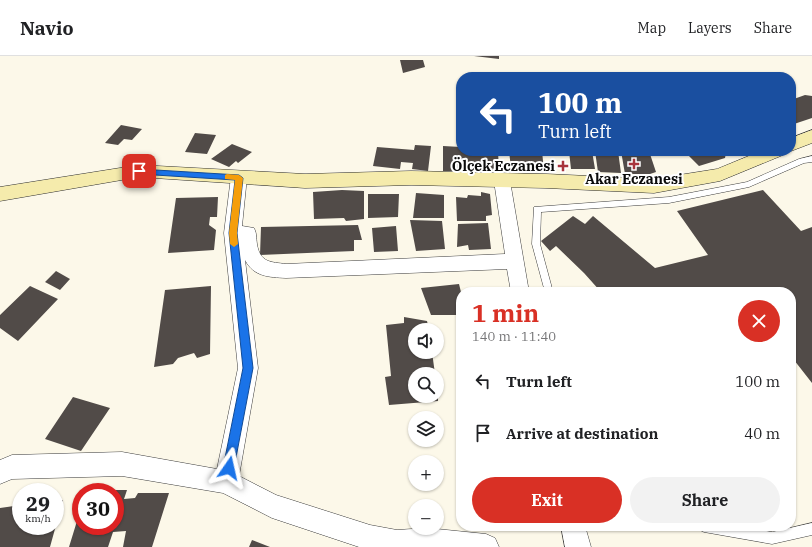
<!DOCTYPE html>
<html lang="en">
<head>
<meta charset="utf-8">
<style>
	:root { --surface:#fff; --page:#f2f2f2; --text:#202124; --muted:#757577; --line:#e0e0e0; --accent:#d93025 }
	body { margin:0; font-family:"IBM Plex Serif",serif; background:var(--page); color:var(--text); height:100vh; display:flex; flex-direction:column; font-size:15px; white-space:nowrap }
	* { box-sizing:border-box; margin:0 }
	p { font-size:13px; color:var(--muted) }
	.icon { flex:none; width:22px; height:22px; fill:none; stroke:currentColor; stroke-width:2; stroke-linecap:round; stroke-linejoin:round }
	.map { position:relative; flex:1; overflow:hidden }
	.side { position:absolute; left:456px; top:231px; width:340px; height:244px; display:flex; flex-direction:column; background:var(--surface); border-radius:16px; box-shadow:0 1px 3px #0004 }
	.side>* { flex:none }
	.top-card { position:absolute; left:456px; top:16px; width:340px; height:84px; border-radius:16px; box-shadow:0 1px 3px #0004; background:#1a4fa0; color:#fff; overflow:hidden }
	.fabs { position:absolute; left:408px; top:267px; display:grid; gap:8px }
	.fabs a { display:grid; place-items:center; width:36px; height:36px; border-radius:50%; background:var(--surface); box-shadow:0 1px 3px #0004; font-size:20px }
	.speed { position:absolute; left:12px; top:427px; display:flex; gap:8px; font-size:20px; font-weight:700; text-align:center }
	.speed>* { display:grid; place-content:center; width:52px; height:52px; border-radius:50%; background:var(--surface); box-shadow:0 1px 3px #0004; line-height:1 }
	.speed small { font-size:10px; font-weight:400 }
	.speed .limit { border:6px solid #d22; background:#fff; color:#111 }
	.pin { position:absolute; display:grid; place-items:center; width:34px; height:34px; color:#fff; margin:-17px; border-radius:8px; box-shadow:0 2px 6px #0006 }
	.me { position:absolute; width:44px; margin:-22px; rotate:11deg; stroke-linejoin:round; filter:drop-shadow(0 0 3px #0008) }
	.turn { display:flex; align-items:center; gap:14px; height:84px; padding:0 16px; font-size:18px }
	.turn .icon { width:52px; height:52px; stroke-width:2.5 }
	.turn b { display:block; font-size:28px; line-height:34px }
	.round { display:grid; place-items:center; flex:none; width:42px; height:42px; border-radius:21px; background:var(--page) }
	.headline { display:flex; align-items:center; justify-content:space-between; height:68px; padding:0 16px }
	h1 { font-size:24px; font-weight:800; line-height:30px; color:var(--accent) }
	.primary-button { display:flex; gap:8px; margin-top:auto; padding:8px 16px }
	.primary-button a { flex:1; height:46px; border-radius:24px; background:var(--accent); color:#fff; font-size:16px; font-weight:800; line-height:46px; text-align:center }
	.primary-button a+a { background:var(--page); color:var(--text) }
	ul { padding:0; list-style:none }
	li { display:flex; align-items:center; gap:12px; height:52px; padding:0 16px }
	li div { flex:1 }
	li b { display:block; font-size:15px }
	li em { font-style:normal }
	header { display:flex; align-items:center; gap:24px; box-sizing:border-box; height:56px; padding:0 20px; background:var(--surface); border-bottom:1px solid var(--line) }
	header strong { font-size:19px }
	nav { display:flex; gap:22px; margin-inline-start:auto; font-size:14px }
	.map>svg:first-child { display:block }
</style>
</head>
<body>
<header>
<strong>Navio</strong>
<nav><a>Map</a><a>Layers</a><a>Share</a></nav>
</header>
<div class="map">
<svg width="812" height="491" viewBox="0 0 812 491">
	<rect width="100%" height="100%" fill="#fcf8e9"/>
	<!-- building -->
	<path fill="#514b48" d="M 474,0 L 499,0 L 499,3 Z
		M 400,4 L 423,4 L 425,11 L 403,17 Z
		M 805,39 L 812,40 L 812,62 L 791,69 L 791,44 Z
		M 121,69 L 142,73 L 132,84 L 124,83 L 118,89 L 105,87 Z
		M 195,77 L 216,79 L 207,98 L 185,96 Z
		M 232,88 L 252,96 L 238,107 L 236,105 L 229,111 L 211,103 Z
		M 415,89 L 431,90 L 428,115 L 412,113 L 413,107 L 401,106 L 400,113 L 373,110 L 377,91 L 414,94 Z
		M 443,90 L 461,91 L 461,95 L 498,95 L 499,115 L 443,115 Z
		M 509,95 L 542,95 L 544,115 L 511,112 Z
		M 569,95 L 592,95 L 595,113 L 571,113 Z
		M 595,95 L 618,95 L 621,117 L 598,116 Z
		M 621,95 L 636,97 L 636,95 L 649,95 L 656,116 L 650,118 L 625,118 Z
		M 684,95 L 725,95 L 726,97 L 725,102 L 699,110 Z
		M 342,134 L 364,135 L 364,163 L 346,165 L 344,162 L 314,163 L 313,136 Z
		M 763,134 L 801,175 L 812,171 L 812,327 L 794,304 L 791,305 L 791,236 L 601,236 L 584,217 L 556,190 L 550,195 L 541,185 L 573,160 L 585,168 L 593,160 L 655,212 L 708,199 L 677,155 Z
		M 481,136 L 490,138 L 492,159 L 486,160 L 486,165 L 457,165 L 456,141 L 467,142 L 468,139 L 481,140 Z
		M 416,137 L 444,139 L 444,162 L 413,162 Z
		M 368,138 L 399,138 L 398,161 L 368,162 Z
		M 218,141 L 217,161 L 210,161 L 209,169 L 216,174 L 214,194 L 168,197 L 176,142 Z
		M 410,164 L 442,165 L 445,193 L 416,195 Z
		M 488,167 L 491,193 L 469,194 L 468,189 L 457,191 L 458,168 Z
		M 358,169 L 362,184 L 354,184 L 354,195 L 260,199 L 261,171 Z
		M 396,170 L 398,195 L 374,196 L 372,172 Z
		M 56,215 L 70,223 L 60,234 L 45,226 Z
		M 459,228 L 461,236 L 461,259 L 431,259 L 421,232 Z
		M 30,230 L 58,243 L 18,285 L 0,272 L 0,259 Z
		M 211,230 L 210,298 L 197,302 L 194,297 L 178,302 L 173,308 L 154,311 L 165,234 Z
		M 404,261 L 427,265 L 429,274 L 415,274 L 415,296 L 432,296 L 435,318 L 415,318 L 415,340 L 438,340 L 438,345 L 389,349 L 385,321 L 391,320 L 386,269 L 404,267 Z
		M 73,341 L 110,352 L 81,395 L 45,383 Z
		M 86,434 L 127,434 L 124,443 L 135,442 L 138,437 L 169,437 L 152,491 L 123,491 L 126,475 L 113,476 L 108,491 L 69,491 L 81,452 L 81,470 L 115,470 L 115,436 L 85,436 Z
		M 63,444 L 50,491 L 0,491 L 0,452 L 21,449 L 21,470 L 55,470 L 55,445 Z
		M 252,484 L 270,491 L 249,491 Z"/>
	<g fill="none" stroke-linecap="round" stroke-linejoin="round">
		<!-- lane casing -->
		<g stroke="#3d3d3d" stroke-width="1">
			<path id="lane" d="M 812,100 L 812,106 L 804,107 L 749,131 L 669,147 L 541,156 L 540,188 L 553,236 L 545,236 L 532,188 L 534,151 L 669,141 L 747,126 L 799,103 Z
				M 812,467 L 812,479 L 772,488 L 704,476 L 700,474 L 698,470 L 737,470 L 772,476 Z"/>
		</g>
		<!-- street casing -->
		<g stroke="#3d3d3d" stroke-width="1">
			<path id="street" d="M 239,115 L 245,117 L 247,121 L 242,170 L 254,172 C 257,178 256,182 257,188 C 260,207 271,206 286,208 L 505,198 L 494,125 L 496,121 L 502,119 L 508,121 L 510,125 L 529,236 L 511,236 L 507,213 L 286,222 C 269,221 254,221 245,204 L 258,312 L 239,420 L 276,439 L 370,469 L 397,474 L 427,472 L 486,478 L 495,482 L 499,491 L 359,491 L 272,462 L 223,437 L 122,420 L 12,423 L 0,428 L 0,404 L 12,399 L 122,396 L 217,413 L 238,312 L 224,177 L 231,121 L 233,117 Z
				M 561,470 L 585,470 L 591,491 L 565,491 Z"/>
		</g>
		<!-- secondary casing -->
		<g stroke="#2c2c2c" stroke-width="1">
			<path id="secondary" d="M 812,74 L 812,87 L 791,95 L 791,82 Z
				M 761,95 L 786,95 L 783,99 L 720,125 L 654,137 L 546,132 L 411,129 L 305,132 L 139,121 L 0,145 L 0,131 L 139,109 L 305,118 L 411,115 L 546,118 L 654,123 L 717,113 Z"/>
		</g>
		<!-- lane -->
		<use href="#lane" fill="#fff" fill-rule="evenodd"/>
		<!-- street -->
		<use href="#street" fill="#fff" fill-rule="evenodd"/>
		<!-- secondary -->
		<use href="#secondary" fill="#f5ebac" fill-rule="evenodd"/>
	</g>
	<!-- route -->
	<path fill="#1a73e8" stroke="#114b97" d="M 139,113 L 239,119 L 243,122 L 237,177 L 253,312 L 234,412 L 233,416 L 229,417 L 225,416 L 223,412 L 243,312 L 229,177 L 235,124 L 139,118 L 135,115 Z"/>
	<!-- slow -->
	<path fill="#f59e0b" d="M 227,118 L 239,119 L 243,122 L 237,177 L 238,188 L 234,191 L 230,188 L 229,177 L 235,124 L 225,123 L 225,119 Z"/>
	<!-- markers -->
	<g fill="#a8343c" stroke="#fff" stroke-width="1.5">
		<path d="M632 102h4v4h4v4h-4v4h-4v-4h-4v-4h4z"/>
		<path d="M561 104h4v4h4v4h-4v4h-4v-4h-4v-4h4z"/>
	</g>
	<g text-anchor="middle" stroke-width="4" stroke-linejoin="round" paint-order="stroke">
		<!-- poi labels -->
		<g font-size="14" font-weight="bold" fill="#0a0a0a" stroke="#fff" text-anchor="end">
			<text x="555" y="115">Ölçek Eczanesi</text>
			<text x="634" y="128" text-anchor="middle">Akar Eczanesi</text>
		</g>
	</g>
</svg>
<div class="fabs">
<a><svg class="icon" aria-label="sound" viewBox="0 0 24 24"><path d="M4 9h4l5-4v14l-5-4H4zM17 9q2 3 0 6"/></svg></a>
<a><svg class="icon" aria-label="search" viewBox="0 0 24 24"><circle cx="10" cy="10" r="6"/><path d="M15 15l6 6"/></svg></a>
<a><svg class="icon" aria-label="layers" viewBox="0 0 24 24"><path d="M12 4l9 5-9 5-9-5zM3 14l9 5 9-5"/></svg></a>
<a>+</a>
<a>−</a>
</div>
<div class="speed"><div>29<small>km/h</small></div><div class="limit">30</div></div>
<div class="pin" style="left:139px;top:115px;background:#d93025"><svg class="icon" aria-label="arrive" viewBox="0 0 24 24"><path d="M6 21V4h12l-3 4 3 4H6"/></svg></div>
<svg class="me" style="left:229px;top:412px" viewBox="-20 -20 40 40"><path d="M0-17L14 15 0 8-14 15z" fill="#1a73e8" stroke="#fff" stroke-width="4"/></svg>
<div class="top-card">
<div class="turn"><svg class="icon" aria-label="left" viewBox="0 0 24 24"><path d="M17 20v-9H6M10 6l-5 5 5 5"/></svg><div><b>100 m</b>Turn left</div></div>
</div>
<section class="side">
<div class="headline"><div><h1>1 min</h1><p>140 m · 11:40</p></div><a class="round" style="background:#d93025;color:#fff"><svg class="icon" aria-label="close" viewBox="0 0 24 24"><path d="M6 6l12 12M18 6L6 18"/></svg></a></div>
<ul>
<li><svg class="icon" aria-label="left" viewBox="0 0 24 24"><path d="M17 20v-9H6M10 6l-5 5 5 5"/></svg><div><b>Turn left</b></div><em>100 m</em></li>
<li><svg class="icon" aria-label="arrive" viewBox="0 0 24 24"><path d="M6 21V4h12l-3 4 3 4H6"/></svg><div><b>Arrive at destination</b></div><em>40 m</em></li>
</ul>
<div class="primary-button"><a>Exit</a><a>Share</a></div>
</section>
</div>
</body>
</html>
